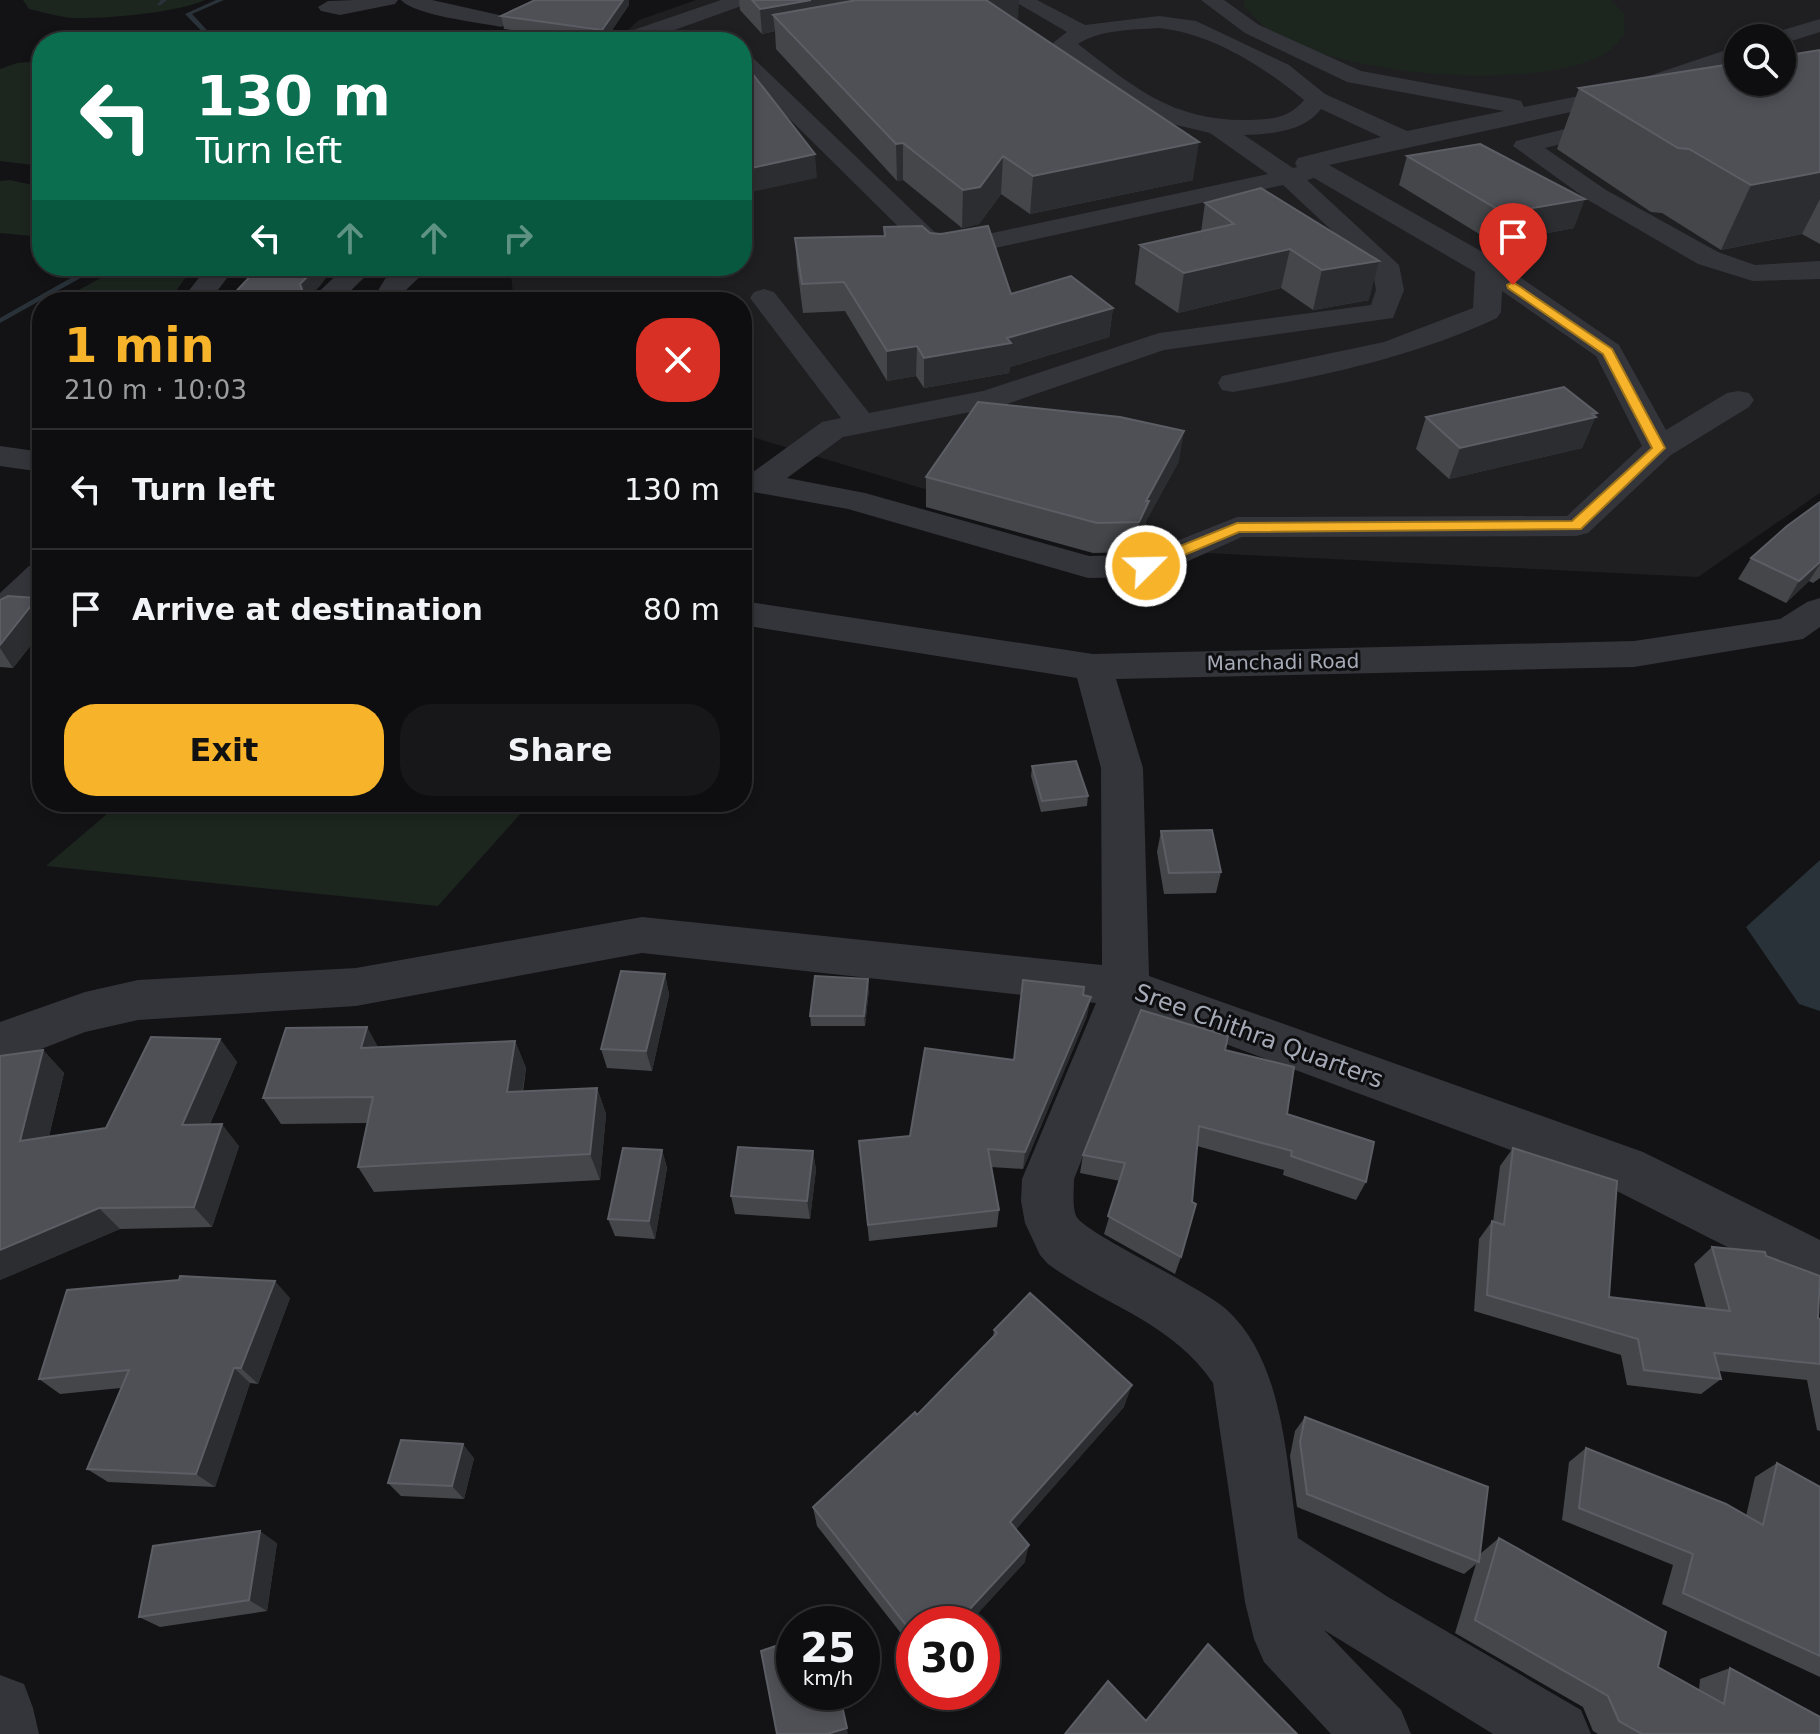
<!DOCTYPE html>
<html lang="en">
<head>
<meta charset="utf-8">
<style>
	:root { --surface:#0e0e10; --page:#171719; --text:#f1f3f6; --muted:#9b9c9f; --line:#2e2e30; --accent:#f7b42a }
	body { margin:0; font-family:"DejaVu Sans",sans-serif; background:var(--page); color:var(--text); height:100vh; display:flex; flex-direction:column; font-size:30px; white-space:nowrap }
	* { box-sizing:border-box; margin:0 }
	p { font-size:26px; color:var(--muted) }
	.icon { flex:none; width:44px; height:44px; fill:none; stroke:currentColor; stroke-width:2; stroke-linecap:round; stroke-linejoin:round }
	.map { position:relative; flex:1; overflow:hidden }
	.drawer { position:absolute; left:32px; top:292px; width:720px; height:520px; display:flex; flex-direction:column; background:var(--surface); border-radius:32px; box-shadow:0 4px 12px #0003,0 0 0 2px var(--line) }
	.drawer>* { flex:none }
	.top-card { position:absolute; left:32px; top:32px; width:720px; height:244px; border-radius:32px; box-shadow:0 4px 12px #0003,0 0 0 2px var(--line); background:#0b6e4f; color:#fff; overflow:hidden }
	.controls { position:absolute; left:1724px; top:24px; display:grid; gap:16px }
	.controls a { display:grid; place-items:center; width:72px; height:72px; border-radius:50%; background:var(--surface); box-shadow:0 4px 12px #0003,0 0 0 2px var(--line); font-size:40px }
	.speed { position:absolute; left:776px; top:1606px; display:flex; gap:16px; font-size:40px; font-weight:700; text-align:center }
	.speed>* { display:grid; place-content:center; width:104px; height:104px; border-radius:50%; background:var(--surface); box-shadow:0 4px 12px #0003,0 0 0 2px var(--line); line-height:1 }
	.speed small { font-size:20px; font-weight:400 }
	.speed .limit { border:12px solid #d22; background:#fff; color:#111 }
	.pin { position:absolute; display:grid; place-items:center; width:68px; height:68px; color:#fff; margin:-82px -34px; border-radius:50% 50% 50% 0; rotate:-45deg; box-shadow:0 0 8px #0007 }
	.pin .icon { rotate:45deg }
	.me { position:absolute; width:88px; margin:-44px; rotate:67deg; stroke-linejoin:round; filter:drop-shadow(0 0 6px #0008) }
	.turn { display:flex; align-items:center; gap:28px; height:168px; padding:0 32px; font-size:36px }
	.turn .icon { width:104px; height:104px; stroke-width:2.5 }
	.turn b { display:block; font-size:56px; line-height:68px }
	.lanes { display:flex; align-items:center; height:76px; padding:0 32px; background:#0003; justify-content:center; gap:40px; direction:ltr }
	.lanes .off { opacity:.35 }
	.round { display:grid; place-items:center; flex:none; width:84px; height:84px; border-radius:32px; background:var(--page) }
	.head { display:flex; align-items:center; justify-content:space-between; height:136px; padding:0 32px }
	h1 { font-size:48px; font-weight:700; line-height:60px; color:var(--accent) }
	.button { display:flex; gap:16px; margin-top:auto; padding:16px 32px }
	.button a { flex:1; height:92px; border-radius:32px; background:var(--accent); color:#111; font-size:32px; font-weight:700; line-height:92px; text-align:center }
	.button a+a { background:var(--page); color:var(--text) }
	ul { padding:0; list-style:none }
	li { display:flex; align-items:center; gap:24px; height:120px; padding:0 32px; border-top:2px solid var(--line) }
	li div { flex:1 }
	li b { display:block; font-size:30px }
	li em { font-style:normal }
	.map>svg:first-child { display:block }
</style>
</head>
<body>
<div class="map">
<svg width="1820" height="1734" viewBox="0 0 1820 1734">
	<rect width="100%" height="100%" fill="#131315"/>
	<!-- built -->
	<path fill="#1f1f22" fill-rule="evenodd" d="M 696,0 L 1820,0 L 1820,493 L 1698,577 L 1124,549 L 742,434 L 742,302 L 514,302 L 510,266 L 742,266 L 742,42 L 614,42 L 639,20 ZM 1738,38 L 1782,38 L 1782,82 L 1738,82 Z"/>
	<!-- green -->
	<path fill="#1d251f" d="M 23,0 L 205,0 C 176,13 105,19 73,18 C 58,17 43,12 29,9 Z
		M 1243,0 L 1611,0 L 1624,13 L 1625,35 C 1618,41 1611,51 1603,55 C 1529,93 1332,76 1265,27 C 1257,22 1251,13 1244,6 Z
		M 42,61 L 42,166 L 0,161 L 0,69 L 17,63 Z
		M 10,180 L 42,187 L 42,237 L 0,233 L 0,181 Z
		M 123,266 L 194,266 L 168,302 L 76,302 L 71,294 Z
		M 121,802 L 531,802 L 438,906 L 46,866 Z"/>
	<!-- water -->
	<path fill="#293239" d="M 1820,860 L 1820,1011 L 1799,1004 L 1746,927 Z"/>
	<g fill="none" stroke-linecap="round" stroke-linejoin="round">
		<!-- stream -->
		<path fill="#293239" fill-rule="evenodd" d="M 161,0 L 167,0 L 161,5 L 157,5 Z
			M 216,0 L 224,0 L 192,14 L 218,42 L 212,42 L 185,14 Z
			M 92,266 L 102,266 L 0,323 L 0,318 Z"/>
		<!-- minor -->
		<path fill="#34353a" fill-rule="evenodd" d="M 355,0 L 398,0 L 395,4 L 340,15 L 321,11 L 318,7 L 328,1 Z
			M 401,0 L 432,0 L 508,17 L 511,21 L 501,27 C 478,22 416,16 401,0 Z
			M 721,0 L 750,0 L 747,4 L 641,42 L 610,42 L 613,37 Z
			M 1012,0 L 1037,0 L 1085,25 L 1159,16 L 1196,21 L 1289,65 L 1325,94 L 1407,131 L 1504,111 L 1347,82 L 1245,33 L 1201,0 L 1224,0 L 1259,25 L 1361,71 L 1513,99 L 1521,101 L 1524,107 L 1604,91 L 1738,46 L 1738,60 L 1617,102 L 1329,165 L 1486,254 L 1619,345 L 1666,430 L 1727,393 L 1738,391 L 1749,393 L 1754,400 L 1749,407 L 1671,455 L 1588,533 L 1576,536 L 1242,537 L 1159,574 L 1146,577 L 1088,578 L 848,509 L 742,490 L 742,470 L 753,472 L 822,422 L 841,418 L 750,298 L 754,292 L 764,289 L 774,292 L 869,413 L 983,391 L 1159,333 L 1371,305 L 1376,290 L 1372,268 L 1283,185 L 940,260 L 930,258 L 742,72 L 742,53 L 750,55 L 946,243 L 1268,174 L 1210,133 L 1164,122 L 1135,107 L 1056,48 L 1053,43 L 1067,32 ZM 1159,28 C 1211,33 1264,67 1304,100 C 1290,118 1270,120 1248,120 C 1172,121 1135,88 1078,44 C 1102,29 1132,30 1159,28 ZM 1321,109 L 1381,137 L 1298,158 L 1295,163 L 1297,167 L 1293,168 L 1244,135 C 1270,134 1304,132 1321,109 ZM 1314,178 L 1475,272 L 1473,308 L 1384,342 L 1222,376 L 1218,383 L 1222,390 L 1233,392 C 1324,376 1413,357 1497,318 L 1501,312 L 1502,291 L 1596,356 L 1642,446 L 1567,516 L 1237,517 L 1141,555 L 1089,556 L 865,493 L 787,478 L 843,437 L 1001,406 L 1164,350 L 1393,318 L 1404,290 L 1399,265 L 1307,180 Z
			M 1820,19 L 1820,32 L 1782,44 L 1782,38 L 1770,38 L 1773,33 Z
			M 1594,122 L 1602,124 L 1606,129 L 1602,134 L 1545,148 L 1606,190 L 1718,252 L 1755,265 L 1820,261 L 1820,279 L 1753,281 L 1698,264 L 1588,200 L 1513,146 L 1516,141 Z
			M 208,266 L 236,266 L 209,302 L 180,302 Z
			M 346,266 L 376,266 L 339,302 L 308,302 Z
			M 400,266 L 431,266 L 406,290 L 399,302 L 371,302 L 385,279 Z
			M 0,446 L 42,452 L 42,472 L 0,466 Z
			M 42,563 L 42,594 L 13,622 L 0,626 L 0,593 L 29,566 Z
			M 1820,598 L 1820,627 L 1803,639 L 1634,667 L 1116,679 L 1143,768 L 1149,976 L 1643,1152 L 1820,1240 L 1820,1294 L 1607,1186 L 1140,1012 L 1074,1179 C 1074,1190 1072,1205 1076,1216 C 1084,1233 1200,1286 1226,1309 C 1285,1362 1286,1464 1298,1538 L 1388,1597 L 1581,1710 L 1591,1734 L 1493,1734 L 1324,1630 L 1401,1710 L 1411,1734 L 1331,1734 L 1264,1662 L 1254,1639 L 1245,1602 L 1213,1383 C 1172,1322 1105,1306 1048,1264 L 1040,1255 L 1025,1223 L 1021,1201 L 1022,1179 L 1096,1003 L 642,953 L 356,1006 L 138,1020 L 85,1032 L 0,1065 L 0,1022 L 85,992 L 138,980 L 356,968 L 642,917 L 1102,965 L 1101,768 L 1077,678 L 742,625 L 742,601 L 1093,654 L 1634,641 L 1780,619 L 1807,602 Z
			M 0,1675 L 24,1684 L 33,1708 L 39,1734 L 0,1734 Z"/>
	</g>
	<!-- wall -->
	<path fill="#44464a" d="M 535,0 L 629,0 L 629,5 L 604,42 L 504,29 L 501,16 Z
		M 739,0 L 811,0 L 1018,20 L 1016,20 L 1193,180 L 1030,214 L 1001,194 L 979,224 L 962,228 L 903,180 L 897,181 L 776,49 L 775,31 L 762,34 L 740,10 Z
		M 1820,50 L 1820,244 L 1802,234 L 1721,250 L 1662,213 L 1651,212 L 1557,149 L 1579,88 Z
		M 1407,156 L 1574,228 L 1494,243 L 1399,185 Z
		M 1261,188 L 1369,300 L 1313,310 L 1281,288 L 1178,313 L 1135,284 L 1140,245 L 1201,232 L 1205,203 Z
		M 795,238 L 1011,294 L 1113,308 L 1109,337 L 1010,367 L 1009,373 L 924,388 L 916,376 L 887,381 L 845,311 L 803,313 L 797,267 Z
		M 1597,413 L 1582,448 L 1449,479 L 1416,449 L 1426,417 Z
		M 1179,461 L 1146,521 L 1144,531 L 1134,552 L 1093,553 L 926,507 L 926,477 Z
		M 1820,502 L 1820,578 L 1813,583 L 1809,581 L 1786,603 L 1738,579 L 1751,558 Z
		M 37,598 L 42,605 L 42,631 L 13,668 L 0,667 L 0,600 Z
		M 1032,766 L 1088,796 L 1087,806 L 1041,812 L 1031,776 Z
		M 1161,831 L 1221,872 L 1216,893 L 1164,894 L 1157,852 Z
		M 665,974 L 669,995 L 652,1071 L 607,1068 L 601,1049 Z
		M 869,989 L 865,1026 L 811,1026 L 810,1016 Z
		M 1083,995 L 1087,1016 L 1023,1169 L 991,1167 L 999,1210 L 997,1227 L 869,1241 L 859,1141 L 910,1136 L 1014,1060 Z
		M 367,1027 L 378,1048 L 515,1041 L 526,1068 L 523,1092 L 597,1088 L 606,1114 L 600,1180 L 374,1192 L 358,1167 L 367,1123 L 281,1124 L 263,1098 Z
		M 220,1039 L 237,1062 L 210,1124 L 239,1146 L 212,1227 L 120,1229 L 0,1280 L 0,1056 L 43,1050 L 64,1073 L 49,1136 L 106,1128 Z
		M 1225,1050 L 1287,1114 L 1366,1182 L 1356,1200 L 1283,1175 L 1284,1170 L 1197,1146 L 1181,1257 L 1175,1274 L 1104,1234 L 1120,1181 L 1080,1173 L 1083,1155 Z
		M 1513,1148 L 1609,1297 L 1706,1308 L 1694,1264 L 1712,1247 L 1766,1256 L 1820,1319 L 1820,1431 L 1817,1430 L 1807,1380 L 1719,1371 L 1721,1379 L 1701,1394 L 1627,1385 L 1621,1355 L 1474,1311 L 1479,1239 L 1492,1221 L 1493,1222 L 1500,1166 Z
		M 662,1150 L 667,1168 L 655,1239 L 615,1236 L 608,1219 Z
		M 813,1151 L 816,1170 L 810,1219 L 735,1214 L 731,1196 Z
		M 290,1298 L 258,1384 L 250,1383 L 215,1487 L 108,1482 L 87,1469 L 121,1388 L 60,1394 L 39,1379 Z
		M 994,1330 L 1124,1407 L 1016,1529 L 1025,1562 L 968,1624 L 914,1624 L 914,1650 L 817,1526 L 813,1507 L 917,1415 L 993,1337 Z
		M 1305,1417 L 1480,1554 L 1499,1538 L 1658,1667 L 1699,1690 L 1700,1679 L 1730,1668 L 1820,1734 L 1598,1734 L 1593,1731 L 1583,1707 L 1455,1633 L 1476,1564 L 1464,1574 L 1297,1507 L 1290,1456 L 1295,1431 Z
		M 1586,1448 L 1746,1516 L 1755,1477 L 1777,1463 L 1820,1487 L 1820,1677 L 1662,1604 L 1673,1565 L 1562,1520 L 1569,1462 Z
		M 474,1458 L 464,1499 L 401,1496 L 388,1483 Z
		M 277,1543 L 267,1611 L 160,1627 L 139,1617 Z"/>
	<!-- shaded-wall -->
	<path fill="#2c2d30" d="M 623,0 L 629,0 L 629,5 L 604,42 L 602,30 Z
		M 811,0 L 945,0 L 773,15 L 775,31 L 762,34 L 760,9 Z
		M 977,0 L 1019,0 L 1018,20 L 976,28 Z
		M 1199,142 L 1193,180 L 1030,214 L 1033,176 Z
		M 903,143 L 903,180 L 897,181 L 896,144 Z
		M 815,154 L 817,178 L 742,194 L 742,170 Z
		M 1003,156 L 1001,194 L 979,224 L 962,228 L 963,190 Z
		M 1820,172 L 1820,199 L 1802,234 L 1721,250 L 1751,185 Z
		M 1585,199 L 1574,228 L 1494,243 L 1504,213 Z
		M 1290,249 L 1281,288 L 1178,313 L 1184,273 Z
		M 1379,261 L 1369,300 L 1313,310 L 1322,270 Z
		M 318,266 L 335,266 L 320,286 L 306,300 L 307,302 L 292,302 L 300,284 Z
		M 1113,308 L 1109,337 L 1010,367 L 1009,373 L 924,388 L 924,358 L 1007,338 Z
		M 917,346 L 916,376 L 887,381 L 887,351 Z
		M 1597,413 L 1582,448 L 1449,479 L 1460,448 Z
		M 1184,431 L 1179,461 L 1146,521 L 1144,531 L 1134,552 L 1139,522 L 1146,501 Z
		M 1820,562 L 1820,564 L 1809,581 L 1786,603 L 1799,581 Z
		M 37,598 L 42,605 L 42,631 L 13,668 L 0,648 L 0,645 Z
		M 665,974 L 669,995 L 652,1071 L 646,1051 Z
		M 868,979 L 869,989 L 865,1026 L 864,1016 Z
		M 1091,997 L 1087,1016 L 1023,1169 L 1025,1152 Z
		M 367,1027 L 382,1054 L 361,1048 Z
		M 220,1039 L 237,1062 L 200,1146 L 182,1125 Z
		M 515,1041 L 526,1068 L 518,1118 L 507,1092 Z
		M 43,1050 L 64,1073 L 43,1162 L 20,1141 Z
		M 597,1088 L 606,1114 L 600,1180 L 590,1154 Z
		M 222,1124 L 239,1146 L 212,1227 L 194,1207 Z
		M 662,1150 L 667,1168 L 655,1239 L 649,1221 Z
		M 813,1151 L 816,1170 L 810,1219 L 807,1201 Z
		M 99,1208 L 120,1229 L 0,1280 L 0,1250 Z
		M 275,1281 L 290,1298 L 258,1384 L 241,1368 Z
		M 234,1368 L 250,1383 L 215,1487 L 196,1474 Z
		M 1132,1385 L 1124,1407 L 1006,1541 L 1010,1522 Z
		M 463,1444 L 474,1458 L 464,1499 L 452,1486 Z
		M 260,1531 L 277,1543 L 267,1611 L 249,1600 Z
		M 1029,1545 L 1025,1562 L 968,1624 L 956,1624 Z
		M 839,1692 L 848,1734 L 827,1734 Z"/>
	<!-- building -->
	<path fill="#4f5056" stroke="#5c5e65" stroke-width="2" d="M 535,0 L 623,0 L 602,30 L 501,16 Z
		M 752,0 L 811,0 L 760,9 Z
		M 857,0 L 986,0 L 1199,142 L 1033,176 L 1003,156 L 980,187 L 963,190 L 903,143 L 896,144 L 773,15 Z
		M 1820,50 L 1820,172 L 1751,185 L 1689,149 L 1678,148 L 1579,88 L 1738,63 L 1738,82 L 1782,82 L 1782,56 Z
		M 748,68 L 815,154 L 742,170 L 742,69 Z
		M 1480,144 L 1585,199 L 1504,213 L 1407,156 Z
		M 1261,188 L 1379,261 L 1322,270 L 1290,249 L 1184,273 L 1140,245 L 1234,224 L 1205,203 Z
		M 922,226 L 930,233 L 941,234 L 988,226 L 1011,294 L 1071,276 L 1113,308 L 1007,338 L 1011,343 L 924,358 L 917,346 L 887,351 L 844,282 L 802,284 L 795,238 L 885,236 L 884,227 Z
		M 260,266 L 318,266 L 300,284 L 302,289 L 292,302 L 226,302 Z
		M 1564,387 L 1597,413 L 1592,414 L 1596,417 L 1460,448 L 1426,417 Z
		M 978,402 L 1120,417 L 1184,431 L 1146,501 L 1149,501 L 1139,522 L 1097,523 L 926,477 Z
		M 1820,502 L 1820,562 L 1799,581 L 1751,558 L 1787,526 Z
		M 8,596 L 37,598 L 0,645 L 0,600 Z
		M 1076,761 L 1088,796 L 1042,801 L 1032,766 Z
		M 1212,830 L 1221,872 L 1169,873 L 1161,831 Z
		M 621,971 L 665,974 L 646,1051 L 601,1049 Z
		M 815,976 L 868,979 L 864,1016 L 810,1016 Z
		M 1023,980 L 1084,987 L 1083,995 L 1091,997 L 1025,1152 L 988,1149 L 999,1210 L 868,1225 L 859,1141 L 910,1136 L 925,1048 L 1014,1060 Z
		M 1141,1010 L 1228,1036 L 1225,1050 L 1294,1067 L 1287,1114 L 1374,1142 L 1366,1182 L 1291,1156 L 1292,1151 L 1199,1126 L 1192,1202 L 1196,1204 L 1181,1257 L 1108,1216 L 1125,1163 L 1083,1155 Z
		M 367,1027 L 361,1048 L 515,1041 L 507,1092 L 597,1088 L 590,1154 L 358,1167 L 373,1097 L 263,1098 L 286,1028 Z
		M 151,1037 L 220,1039 L 182,1125 L 222,1124 L 194,1207 L 99,1208 L 0,1250 L 0,1056 L 43,1050 L 20,1141 L 106,1128 Z
		M 738,1147 L 813,1151 L 807,1201 L 731,1196 Z
		M 623,1148 L 662,1150 L 649,1221 L 608,1219 Z
		M 1513,1148 L 1617,1181 L 1609,1297 L 1730,1311 L 1712,1247 L 1765,1252 L 1766,1256 L 1820,1276 L 1818,1318 L 1820,1319 L 1820,1364 L 1714,1353 L 1721,1379 L 1644,1370 L 1638,1339 L 1487,1295 L 1492,1221 L 1504,1225 Z
		M 180,1276 L 275,1281 L 241,1368 L 234,1368 L 196,1474 L 87,1469 L 129,1370 L 39,1379 L 67,1290 L 179,1280 Z
		M 1030,1293 L 1132,1385 L 1010,1522 L 1029,1545 L 956,1624 L 914,1624 L 914,1635 L 813,1507 L 915,1412 L 917,1415 L 997,1333 L 994,1330 Z
		M 1305,1417 L 1488,1487 L 1479,1562 L 1307,1494 L 1300,1442 Z
		M 401,1440 L 463,1444 L 452,1486 L 388,1483 Z
		M 1586,1448 L 1726,1504 L 1763,1525 L 1777,1463 L 1820,1487 L 1820,1656 L 1683,1593 L 1693,1554 L 1579,1508 Z
		M 260,1531 L 249,1600 L 139,1617 L 153,1546 Z
		M 1499,1538 L 1666,1632 L 1658,1667 L 1724,1704 L 1730,1668 L 1820,1717 L 1820,1734 L 1642,1734 L 1619,1721 L 1608,1696 L 1475,1620 Z
		M 794,1640 L 794,1692 L 839,1692 L 847,1728 L 827,1734 L 777,1734 L 761,1651 Z
		M 1208,1644 L 1297,1734 L 1065,1734 L 1108,1681 L 1146,1721 Z"/>
	<!-- route -->
	<path fill="#f7b42a" stroke="#a1751b" stroke-width="2" d="M 1513,282 L 1612,349 L 1665,448 L 1581,529 L 1239,532 L 1151,569 L 1141,569 L 1141,562 L 1237,523 L 1572,521 L 1652,448 L 1603,354 L 1508,288 L 1507,285 Z"/>
	<g text-anchor="middle" stroke-width="6" stroke-linejoin="round" paint-order="stroke">
		<!-- street labels -->
		<g font-size="20" fill="#a5aab6" stroke="#0e0e10">
			<text transform="translate(1283 662) rotate(-1)" y="7">Manchadi Road</text>
		</g>
		<!-- near-street labels -->
		<g font-size="24" fill="#a5aab6" stroke="#0e0e10">
			<text transform="translate(1259 1036) rotate(20)" y="8">Sree Chithra Quarters</text>
		</g>
	</g>
</svg>
<div class="controls">
<a><svg class="icon" aria-label="search" viewBox="0 0 24 24"><circle cx="10" cy="10" r="6"/><path d="M15 15l6 6"/></svg></a>
</div>
<div class="speed"><div>25<small>km/h</small></div><div class="limit">30</div></div>
<div class="pin" style="left:1513px;top:285px;background:#d93025"><svg class="icon" aria-label="arrive" viewBox="0 0 24 24"><path d="M6 21V4h12l-3 4 3 4H6"/></svg></div>
<svg class="me" style="left:1146px;top:566px" viewBox="-20 -20 40 40"><circle r="17" fill="#f7b42a" stroke="#fff" stroke-width="3"/><path d="M0-11L8 9 0 5-8 9z" fill="#fff"/></svg>
<div class="top-card">
<div class="turn"><svg class="icon" aria-label="left" viewBox="0 0 24 24"><path d="M17 20v-9H6M10 6l-5 5 5 5"/></svg><div><b>130 m</b>Turn left</div></div>
<div class="lanes"><svg class="icon" aria-label="left" viewBox="0 0 24 24"><path d="M17 20v-9H6M10 6l-5 5 5 5"/></svg><svg class="icon off" aria-label="ahead" viewBox="0 0 24 24"><path d="M12 20V5M6 11l6-6 6 6"/></svg><svg class="icon off" aria-label="ahead" viewBox="0 0 24 24"><path d="M12 20V5M6 11l6-6 6 6"/></svg><svg class="icon off" aria-label="right" viewBox="0 0 24 24"><path d="M7 20v-9h11M14 6l5 5-5 5"/></svg></div>
</div>
<section class="drawer">
<div class="head"><div><h1>1 min</h1><p>210 m · 10:03</p></div><a class="round" style="background:#d93025;color:#fff"><svg class="icon" aria-label="close" viewBox="0 0 24 24"><path d="M6 6l12 12M18 6L6 18"/></svg></a></div>
<ul>
<li><svg class="icon" aria-label="left" viewBox="0 0 24 24"><path d="M17 20v-9H6M10 6l-5 5 5 5"/></svg><div><b>Turn left</b></div><em>130 m</em></li>
<li><svg class="icon" aria-label="arrive" viewBox="0 0 24 24"><path d="M6 21V4h12l-3 4 3 4H6"/></svg><div><b>Arrive at destination</b></div><em>80 m</em></li>
</ul>
<div class="button"><a>Exit</a><a>Share</a></div>
</section>
</div>
</body>
</html>
